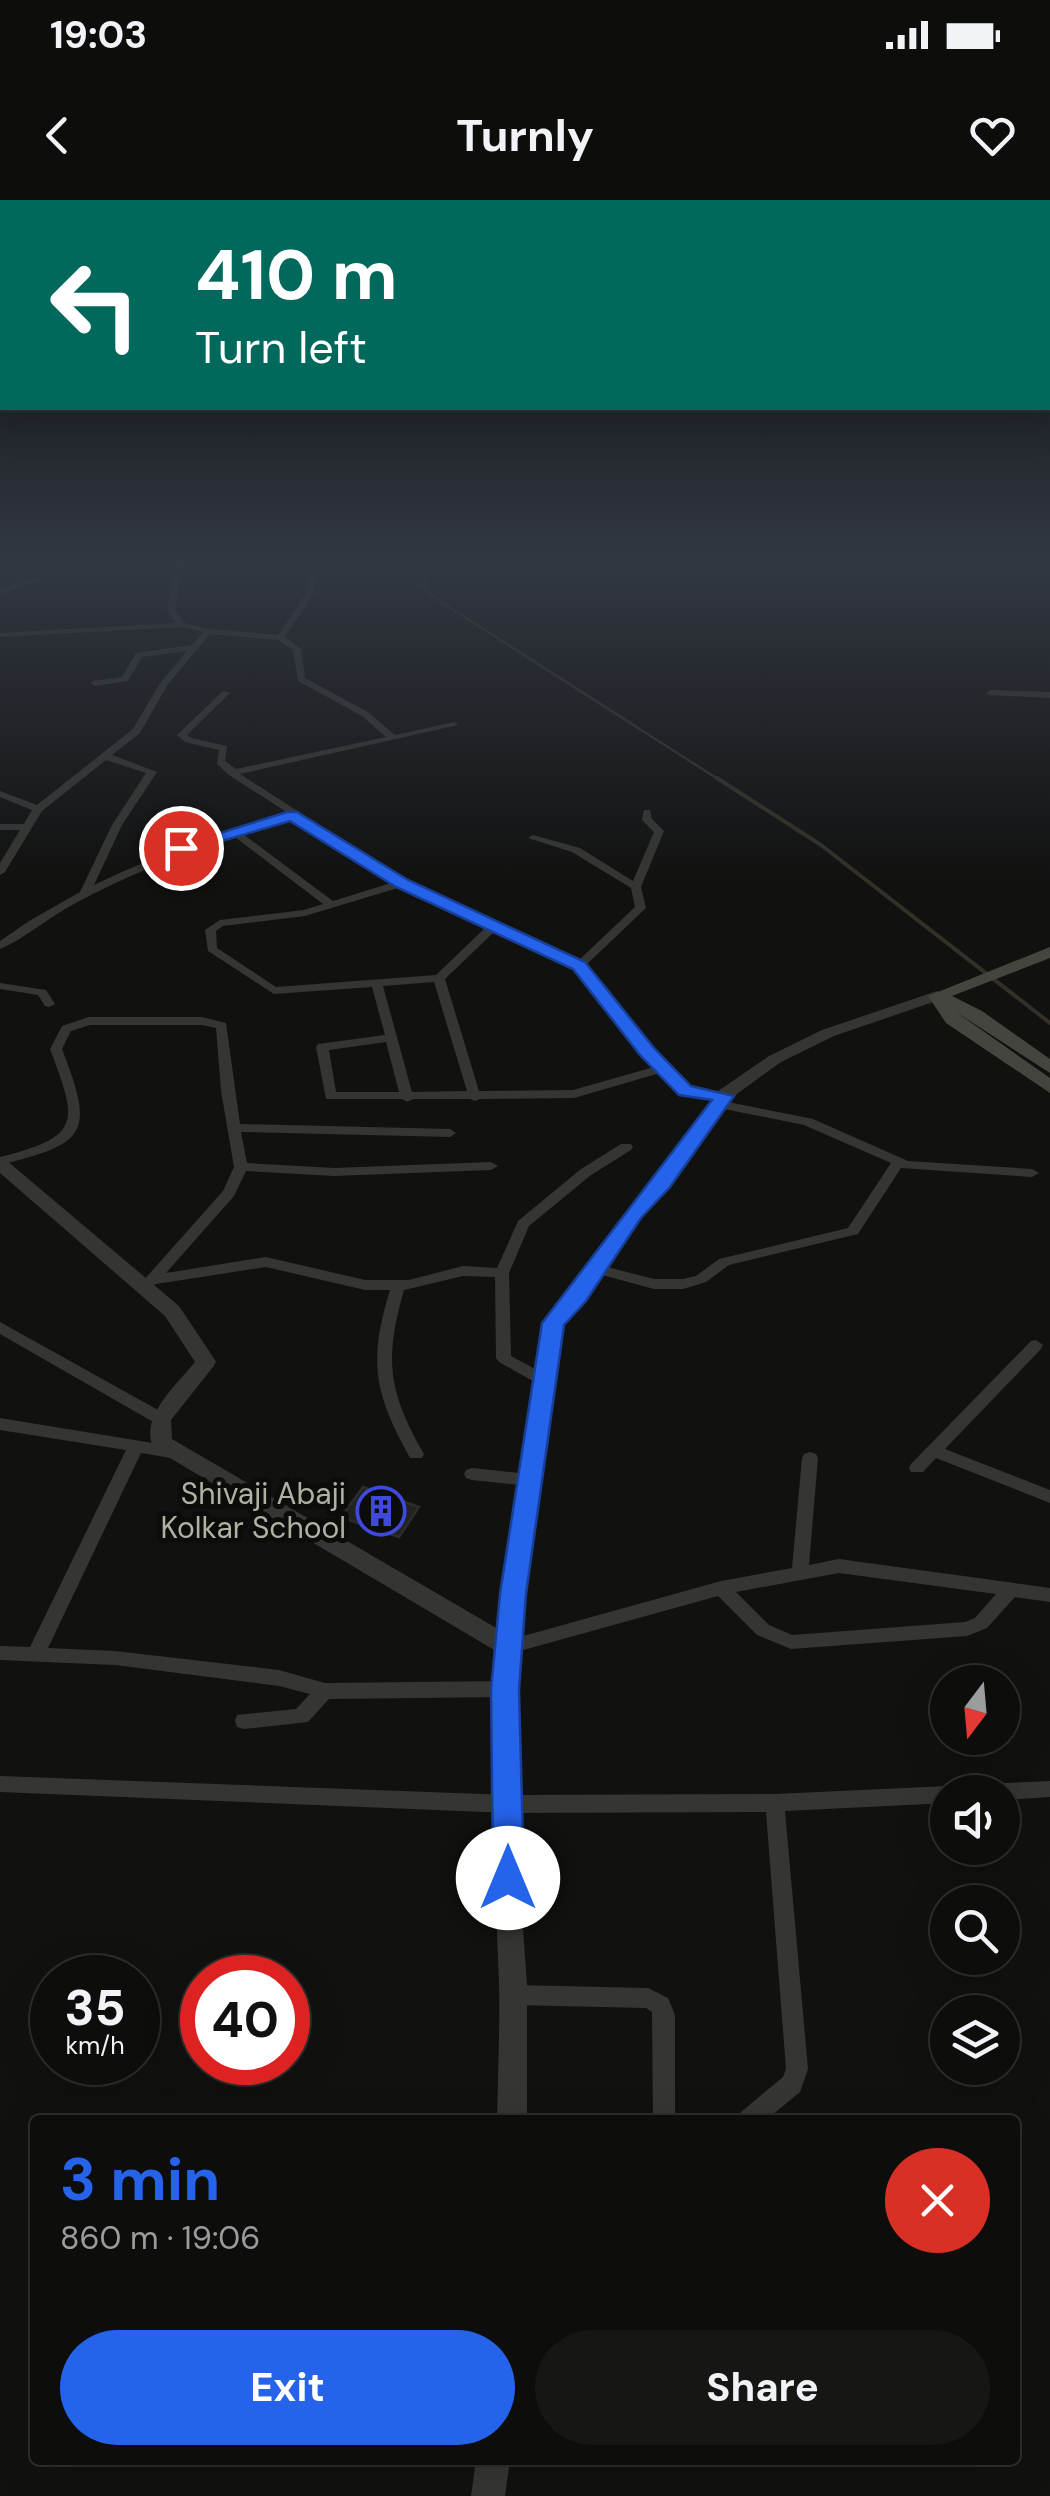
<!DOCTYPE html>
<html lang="en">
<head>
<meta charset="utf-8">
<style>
	:root { --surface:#0d0d0c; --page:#161615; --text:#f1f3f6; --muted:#9a9c9d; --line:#2d2d2d; --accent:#2563eb }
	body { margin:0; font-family:"DM Sans",sans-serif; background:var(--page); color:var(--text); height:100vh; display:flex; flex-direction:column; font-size:38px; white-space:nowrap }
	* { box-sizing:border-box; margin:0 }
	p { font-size:32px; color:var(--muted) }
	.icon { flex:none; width:55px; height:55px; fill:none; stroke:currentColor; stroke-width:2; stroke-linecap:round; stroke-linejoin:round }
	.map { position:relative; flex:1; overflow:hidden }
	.details { position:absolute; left:30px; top:1915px; width:990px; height:350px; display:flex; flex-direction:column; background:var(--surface); border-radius:10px; box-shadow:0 10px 40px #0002,0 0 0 2px var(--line) }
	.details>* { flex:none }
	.hud { position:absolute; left:0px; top:0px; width:1050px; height:210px; box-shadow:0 10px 40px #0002,0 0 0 2px var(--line); background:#00695c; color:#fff; overflow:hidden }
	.needle { width:65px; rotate:196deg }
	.tools { position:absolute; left:930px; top:1465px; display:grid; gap:20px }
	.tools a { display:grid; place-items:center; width:90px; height:90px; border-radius:50%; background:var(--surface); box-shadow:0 10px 40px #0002,0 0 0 2px var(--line); font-size:50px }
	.speed { position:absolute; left:30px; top:1755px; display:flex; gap:20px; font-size:50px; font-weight:700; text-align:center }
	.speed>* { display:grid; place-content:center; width:130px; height:130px; border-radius:50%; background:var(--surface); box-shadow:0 10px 40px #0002,0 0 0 2px var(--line); line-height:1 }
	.speed small { font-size:25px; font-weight:400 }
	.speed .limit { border:15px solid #d22; background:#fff; color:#111 }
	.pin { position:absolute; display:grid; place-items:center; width:85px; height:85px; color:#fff; margin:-42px; border:5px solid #fff; border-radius:50%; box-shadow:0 2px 10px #0007 }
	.me { position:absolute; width:110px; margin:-55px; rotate:0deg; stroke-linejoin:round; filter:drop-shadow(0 0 8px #0008) }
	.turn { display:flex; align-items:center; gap:35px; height:210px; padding:0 30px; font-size:45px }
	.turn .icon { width:130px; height:130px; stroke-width:2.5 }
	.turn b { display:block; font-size:70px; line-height:85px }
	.round { display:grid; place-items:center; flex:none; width:105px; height:105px; border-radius:52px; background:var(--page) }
	.head { display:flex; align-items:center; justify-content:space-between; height:170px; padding:0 30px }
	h1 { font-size:60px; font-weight:700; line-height:75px; color:var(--accent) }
	.action { display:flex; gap:20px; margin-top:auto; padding:20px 30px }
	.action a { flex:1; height:115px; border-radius:60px; background:var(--accent); color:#fff; font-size:40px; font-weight:700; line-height:115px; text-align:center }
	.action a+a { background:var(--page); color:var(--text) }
	.status { display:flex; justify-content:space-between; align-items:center; height:70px; padding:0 50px; background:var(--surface); direction:ltr }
	.status svg { height:28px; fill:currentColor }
	header { display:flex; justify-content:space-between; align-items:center; height:130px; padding:0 30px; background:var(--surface); font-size:45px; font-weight:700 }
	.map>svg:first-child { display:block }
</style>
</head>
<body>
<div class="status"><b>19:03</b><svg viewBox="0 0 49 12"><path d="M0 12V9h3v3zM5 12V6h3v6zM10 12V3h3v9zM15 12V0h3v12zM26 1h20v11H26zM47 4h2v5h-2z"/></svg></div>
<header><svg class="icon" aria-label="back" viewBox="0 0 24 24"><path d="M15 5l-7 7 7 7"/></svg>Turnly<svg class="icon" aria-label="heart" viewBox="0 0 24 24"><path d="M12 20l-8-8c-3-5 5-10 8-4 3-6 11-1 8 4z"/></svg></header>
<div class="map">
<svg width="1050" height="2296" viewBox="0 0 1050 2296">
	<rect width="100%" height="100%" fill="#111110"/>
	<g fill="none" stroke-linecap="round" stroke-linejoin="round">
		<!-- stream-far1 -->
		<path stroke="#333028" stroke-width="2.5" d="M 416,360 L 426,370 L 423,386 L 435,398 L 721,581"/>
		<!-- stream -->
		<path stroke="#333028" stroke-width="4" d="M 717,578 L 821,645 L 1050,823"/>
	</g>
	<!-- building -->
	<path fill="#222220" stroke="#2c2d2a" stroke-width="2.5" d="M 363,1287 L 419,1307 L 399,1337 L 384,1332 L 388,1325 L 363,1316 L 358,1323 L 341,1317 Z"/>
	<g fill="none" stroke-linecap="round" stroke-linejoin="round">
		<!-- minor -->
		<path fill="#353632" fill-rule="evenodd" d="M 75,360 L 184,360 L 175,410 L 185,423 L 208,429 L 278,435 L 306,393 L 313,368 L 320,366 L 314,393 L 285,437 L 301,449 L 305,478 L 368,512 L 395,535 L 454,522 L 458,525 L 240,574 L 406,681 L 578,761 L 635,707 L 631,688 L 572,652 L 528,638 L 533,635 L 580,648 L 633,681 L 654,632 L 642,620 L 644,610 L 650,610 L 652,619 L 664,631 L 641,687 L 646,708 L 585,766 L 651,849 L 689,888 L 728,892 L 728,898 L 681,894 L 660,873 L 574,898 L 480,899 L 475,901 L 470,899 L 413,899 L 407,902 L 402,899 L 326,899 L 316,847 L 318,844 L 385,835 L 372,787 L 274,794 L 208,751 L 205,730 L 220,720 L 304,710 L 323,704 L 235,637 C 179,655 125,676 74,704 C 49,717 26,738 0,749 L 0,741 L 29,721 L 80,692 L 112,625 L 146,573 L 106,560 L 42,611 L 5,672 L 0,675 L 0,663 L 20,630 L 0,630 L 0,624 L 24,624 L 32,610 L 0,597 L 0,591 L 37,605 L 133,529 L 160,483 L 187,451 L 142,457 L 128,481 L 95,486 L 91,483 L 92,481 L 122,477 L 136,453 L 192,445 L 203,432 L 182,427 L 0,437 L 0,433 L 176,423 L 167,410 L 176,362 L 78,364 ZM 210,434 L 278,440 L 293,450 L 298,481 L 362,516 L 386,537 L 236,569 L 225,561 L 227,546 L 191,538 L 187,535 L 230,493 L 223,491 L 177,535 L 185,542 L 219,550 L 217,564 L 229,575 L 288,613 C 222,634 156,654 94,685 L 122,625 L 157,572 L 112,555 L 140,533 L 168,484 ZM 294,618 L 394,682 L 333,701 L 243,634 ZM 401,687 L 486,727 L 436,775 L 276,787 L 217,748 L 216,731 L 223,726 L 305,716 ZM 495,731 L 575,768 L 654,867 L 573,890 L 479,891 L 445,779 ZM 434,782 L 467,891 L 412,892 L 383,786 ZM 386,842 L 399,892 L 336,892 L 329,850 Z
			M 34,377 L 41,379 L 0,394 L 0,389 Z
			M 991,490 L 1050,492 L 1050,498 L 988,495 L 987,493 Z
			M 0,783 L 46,790 L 55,804 L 49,807 L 45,806 L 38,795 L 0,789 Z
			M 89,817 L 202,817 L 226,823 L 240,924 L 450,929 L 456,933 L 450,937 L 241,932 L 247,963 L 334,968 L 491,962 L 498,966 L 491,970 L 334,976 L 246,971 L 234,996 L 166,1073 L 266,1057 L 365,1080 L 409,1080 L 463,1066 L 497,1068 L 518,1021 L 581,969 L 621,944 L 631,944 L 633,947 L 631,950 L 591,975 L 529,1026 L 509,1073 L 511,1156 L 548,1176 L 551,1180 L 548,1184 L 538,1184 L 499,1162 L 496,1158 L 495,1077 L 463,1076 L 404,1090 C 384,1160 388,1191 424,1254 L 422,1258 L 410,1258 C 374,1193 368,1162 390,1090 L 365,1090 L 266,1067 L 156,1084 L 148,1089 L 143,1087 L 141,1084 L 143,1081 L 223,991 L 234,967 L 221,891 L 216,828 L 202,825 L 90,825 L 71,831 L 62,849 C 95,934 87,943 0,965 L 0,957 C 82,936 78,923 50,849 L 62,826 Z
			M 718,900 L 813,919 L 908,961 L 1032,969 L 1039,973 L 1032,977 L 901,968 L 858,1034 L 729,1065 L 706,1082 L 683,1089 L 654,1089 L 591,1072 L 589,1069 L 591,1066 L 596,1064 L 654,1079 L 683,1079 L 696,1076 L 719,1059 L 848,1028 L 891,963 L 804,925 L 714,907 L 714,901 Z
			M 0,1122 L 167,1215 L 169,1219 L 167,1223 L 155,1223 L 0,1134 Z
			M 1036,1140 L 1043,1145 L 1041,1149 L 945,1249 L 1050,1290 L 1050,1303 L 936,1258 L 923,1272 L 911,1272 L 909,1268 L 911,1264 L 1031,1141 Z
			M 0,1218 L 171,1246 L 177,1248 L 179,1252 L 177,1256 L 171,1258 L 141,1253 L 48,1448 L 115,1451 L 279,1470 L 325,1483 L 505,1481 L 511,1484 L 514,1489 L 511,1494 L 505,1497 L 329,1499 L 308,1522 L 244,1529 L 237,1527 L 235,1521 L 237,1515 L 296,1509 L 310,1494 L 279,1486 L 115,1465 L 0,1460 L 0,1446 L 30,1447 L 126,1250 L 0,1230 Z
			M 810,1252 L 816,1254 L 818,1258 L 809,1365 L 839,1359 L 1050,1388 L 1050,1402 L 1015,1397 L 987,1428 L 967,1436 L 791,1449 L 757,1435 L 718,1396 L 509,1454 L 503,1452 L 500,1447 L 503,1442 L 509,1440 L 721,1381 L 792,1368 L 802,1258 L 804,1254 ZM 839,1373 L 996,1394 L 975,1418 L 965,1422 L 792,1435 L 769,1425 L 736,1392 Z
			M 472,1268 L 530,1274 L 536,1276 L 538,1280 L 536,1284 L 530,1286 L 472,1280 L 466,1278 L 464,1274 L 466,1270 Z
			M 0,1576 L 509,1595 L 775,1594 L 948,1586 L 955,1588 L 957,1592 L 948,1592 L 948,1603 L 785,1611 L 808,1869 L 800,1892 L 766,1920 L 738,1920 L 741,1912 L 783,1877 L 786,1869 L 766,1612 L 509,1613 L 0,1592 Z
			M 1050,1581 L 1050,1597 L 1002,1600 L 1002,1592 L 975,1592 L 978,1586 L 985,1584 Z
			M 513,1785 L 648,1788 L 668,1798 L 675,1815 L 675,1920 L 653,1920 L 652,1812 L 646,1808 L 513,1805 L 505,1802 L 502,1795 L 505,1788 Z"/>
		<!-- tertiary -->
		<path fill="#353632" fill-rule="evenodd" d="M 937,791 L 942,793 L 942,799 L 834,836 L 781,862 L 730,899 L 669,987 L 640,1018 L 585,1101 L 563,1125 L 525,1395 L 517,1489 L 522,1715 L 527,1784 L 527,1920 L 497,1920 C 498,1874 500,1828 499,1782 C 495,1672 486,1561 496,1451 L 153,1248 C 140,1215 176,1186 195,1162 L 165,1116 L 0,973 L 0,959 L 6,960 L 179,1106 L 213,1157 L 216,1162 L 213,1167 L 171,1220 L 172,1239 L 498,1429 L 546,1118 L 571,1091 L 628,1010 L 657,979 L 718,891 L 769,856 L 822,830 Z
			M 476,2260 L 510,2260 L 505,2296 L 471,2296 Z"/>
		<!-- secondary -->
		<path fill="#454540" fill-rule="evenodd" d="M 1050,747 L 1050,758 L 952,796 L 982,811 L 1050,859 L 1050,873 L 956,812 L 1050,878 L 1050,893 L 946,823 L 928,796 Z"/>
	</g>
	<!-- sky -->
	<linearGradient id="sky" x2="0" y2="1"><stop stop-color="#090909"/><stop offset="0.53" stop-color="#323842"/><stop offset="1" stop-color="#323842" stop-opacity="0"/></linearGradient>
	<rect width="1050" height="682" fill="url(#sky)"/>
	<!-- route -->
	<path fill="#2563eb" stroke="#184099" stroke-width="2.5" d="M 287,612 L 297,612 L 408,680 L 585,762 L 654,848 L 691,886 L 734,896 L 670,987 L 641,1018 L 586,1101 L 564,1125 L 526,1394 L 519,1490 L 524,1678 L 519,1688 L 508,1692 L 497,1688 L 493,1678 L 491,1490 L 500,1394 L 542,1123 L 712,900 L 679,895 L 640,855 L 573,769 L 396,687 L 290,621 L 181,653 L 173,648 Z"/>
	<!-- icons -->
	<defs>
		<g id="building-ring" transform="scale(2.5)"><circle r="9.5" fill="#0c0c0b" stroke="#3f49db" stroke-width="1.5"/><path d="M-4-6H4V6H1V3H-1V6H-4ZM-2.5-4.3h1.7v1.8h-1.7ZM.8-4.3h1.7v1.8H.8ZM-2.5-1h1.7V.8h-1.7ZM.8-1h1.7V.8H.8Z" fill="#3f49db"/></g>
	</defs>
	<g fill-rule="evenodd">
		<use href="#building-ring" x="381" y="1311"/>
	</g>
	<g text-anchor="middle" stroke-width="10" stroke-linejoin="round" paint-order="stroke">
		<!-- poi labels -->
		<g font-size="30" fill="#b0b0a3" stroke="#0c0c0b" text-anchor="end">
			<text x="346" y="1304">Shivaji Abaji<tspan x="346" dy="34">Kolkar School</tspan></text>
		</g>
	</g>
</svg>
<div class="tools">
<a><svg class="needle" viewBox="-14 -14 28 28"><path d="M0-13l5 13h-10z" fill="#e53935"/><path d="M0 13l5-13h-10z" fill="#9a9c9d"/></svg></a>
<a><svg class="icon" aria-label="sound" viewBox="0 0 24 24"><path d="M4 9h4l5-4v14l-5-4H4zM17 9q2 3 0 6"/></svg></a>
<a><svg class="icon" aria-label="search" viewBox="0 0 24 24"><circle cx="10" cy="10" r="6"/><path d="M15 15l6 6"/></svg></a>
<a><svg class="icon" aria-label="layers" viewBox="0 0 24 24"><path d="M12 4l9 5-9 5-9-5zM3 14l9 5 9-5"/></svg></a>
</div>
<div class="speed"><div>35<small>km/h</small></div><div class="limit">40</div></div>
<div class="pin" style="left:181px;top:648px;background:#d93025"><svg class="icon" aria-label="arrive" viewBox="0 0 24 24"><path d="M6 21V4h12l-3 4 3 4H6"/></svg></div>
<svg class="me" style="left:508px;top:1678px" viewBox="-20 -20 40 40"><circle r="19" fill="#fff"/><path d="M0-13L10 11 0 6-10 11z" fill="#2563eb"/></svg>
<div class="hud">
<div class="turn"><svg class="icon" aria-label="left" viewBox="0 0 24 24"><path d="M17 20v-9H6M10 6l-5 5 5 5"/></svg><div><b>410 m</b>Turn left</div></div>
</div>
<section class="details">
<div class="head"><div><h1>3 min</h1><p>860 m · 19:06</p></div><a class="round" style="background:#d93025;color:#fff"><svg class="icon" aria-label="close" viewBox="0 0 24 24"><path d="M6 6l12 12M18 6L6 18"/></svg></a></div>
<div class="action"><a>Exit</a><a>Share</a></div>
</section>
</div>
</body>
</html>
